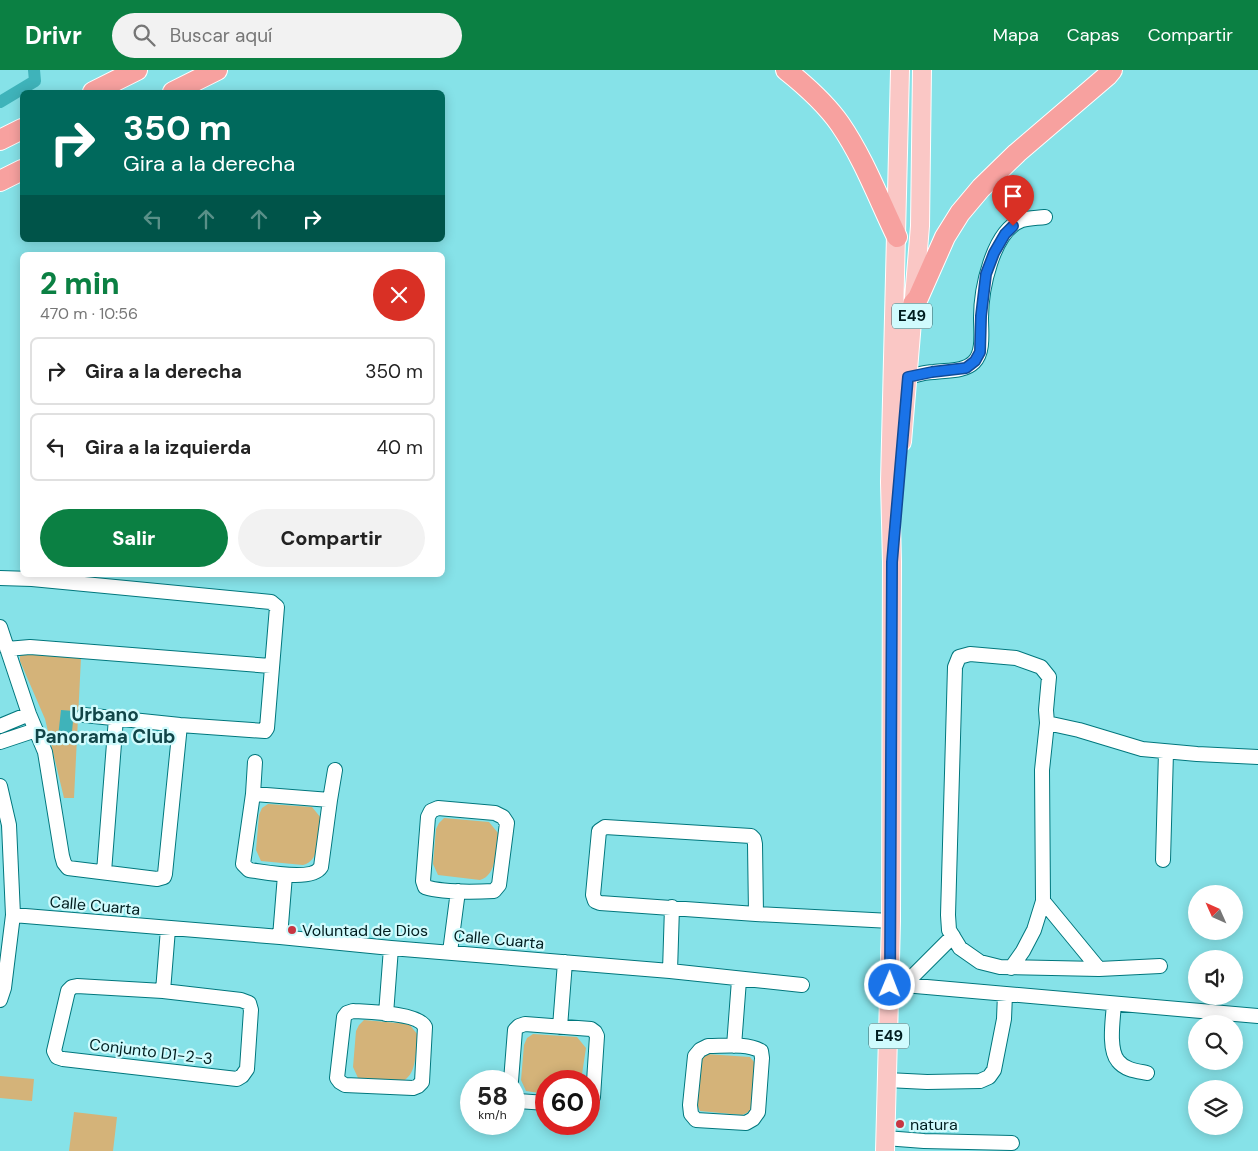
<!DOCTYPE html>
<html lang="es">
<head>
<meta charset="utf-8">
<style>
	:root { --surface:#fff; --page:#f2f2f2; --text:#222; --muted:#767676; --line:#e0e0e0; --accent:#0b8043 }
	body { margin:0; font-family:"DM Sans",sans-serif; background:var(--page); color:var(--text); height:100vh; display:flex; flex-direction:column; font-size:19px; white-space:nowrap }
	* { box-sizing:border-box; margin:0 }
	p { font-size:16px; color:var(--muted) }
	.icon { flex:none; width:28px; height:28px; fill:none; stroke:currentColor; stroke-width:2; stroke-linecap:round; stroke-linejoin:round }
	.map { position:relative; flex:1; overflow:hidden }
	.details { position:absolute; left:20px; top:182px; width:425px; height:325px; display:flex; flex-direction:column; background:var(--surface); border-radius:8px; box-shadow:0 2px 12px #0003 }
	.details>* { flex:none }
	.hud { position:absolute; left:20px; top:20px; width:425px; height:152px; border-radius:8px; box-shadow:0 2px 12px #0003; background:#00695c; color:#fff; overflow:hidden }
	.needle { width:32px; rotate:315deg }
	.tools { position:absolute; left:1188px; top:815px; display:grid; gap:10px }
	.tools a { display:grid; place-items:center; width:55px; height:55px; border-radius:50%; background:var(--surface); box-shadow:0 2px 12px #0003; font-size:25px }
	.speed { position:absolute; left:460px; top:1000px; display:flex; gap:10px; font-size:25px; font-weight:700; text-align:center }
	.speed>* { display:grid; place-content:center; width:65px; height:65px; border-radius:50%; background:var(--surface); box-shadow:0 2px 12px #0003; line-height:1 }
	.speed small { font-size:12px; font-weight:400 }
	.speed .limit { border:8px solid #d22; background:#fff; color:#111 }
	.pin { position:absolute; display:grid; place-items:center; width:42px; height:42px; color:#fff; margin:-51px -21px; border-radius:50% 50% 50% 0; rotate:-45deg; box-shadow:0 0 5px #0007 }
	.pin .icon { rotate:45deg }
	.me { position:absolute; width:55px; margin:-28px; rotate:1deg; stroke-linejoin:round; filter:drop-shadow(0 0 4px #0008) }
	.turn { display:flex; align-items:center; gap:18px; height:105px; padding:0 20px; font-size:22px }
	.turn .icon { width:65px; height:65px; stroke-width:2.5 }
	.turn b { display:block; font-size:35px; line-height:42px }
	.lanes { display:flex; align-items:center; height:48px; padding:0 20px; background:#0003; justify-content:center; gap:25px; direction:ltr }
	.lanes .off { opacity:.35 }
	.round { display:grid; place-items:center; flex:none; width:52px; height:52px; border-radius:26px; background:var(--page) }
	.summary { display:flex; align-items:center; justify-content:space-between; height:85px; padding:0 20px }
	h1 { font-size:30px; font-weight:800; line-height:38px; color:var(--accent) }
	.primary-button { display:flex; gap:10px; margin-top:auto; padding:10px 20px }
	.primary-button a { flex:1; height:58px; border-radius:30px; background:var(--accent); color:#fff; font-size:20px; font-weight:800; line-height:58px; text-align:center }
	.primary-button a+a { background:var(--page); color:var(--text) }
	ul { padding:0; list-style:none }
	li { display:flex; align-items:center; gap:15px; height:68px; margin:0 10px 8px; padding:0 10px; border:2px solid var(--line); border-radius:8px }
	li div { flex:1 }
	li b { display:block; font-size:19px }
	li em { font-style:normal }
	header { display:flex; align-items:center; gap:30px; box-sizing:border-box; height:70px; padding:0 25px; background:var(--accent); color:#fff }
	header strong { font-size:24px }
	nav { display:flex; gap:28px; margin-inline-start:auto; font-size:18px }
	.search { width:350px; height:45px; background:var(--page); display:flex; align-items:center; gap:12px; box-sizing:border-box; padding:0 18px; border-radius:28px; color:var(--muted); font-size:19px }
	.map>svg:first-child { display:block }
</style>
</head>
<body>
<header>
<strong>Drivr</strong>
<div class="search"><svg class="icon" aria-label="search" viewBox="0 0 24 24"><circle cx="10" cy="10" r="6"/><path d="M15 15l6 6"/></svg>Buscar aquí</div>
<nav><a>Mapa</a><a>Capas</a><a>Compartir</a></nav>
</header>
<div class="map">
<svg width="1258" height="1081" viewBox="0 0 1258 1081">
	<rect width="100%" height="100%" fill="#86e2e8"/>
	<!-- green -->
	<path fill="#d4b379" d="M 28,582 L 81,588 L 74,728 L 64,728 L 45,649 L 20,591 L 20,586 Z
		M 268,734 L 312,737 L 321,748 C 318,764 321,791 303,795 L 261,791 L 256,780 L 259,745 L 262,738 Z
		M 444,748 L 489,752 L 498,763 C 495,778 498,805 480,810 L 438,805 L 433,794 L 436,759 L 439,753 Z
		M 364,950 L 409,954 L 418,965 C 415,980 418,1007 400,1012 L 358,1008 L 353,997 L 356,961 L 359,955 Z
		M 533,964 L 577,967 L 586,978 L 581,1011 L 546,1011 L 546,1024 L 526,1021 L 521,1010 L 524,975 L 527,968 Z
		M 706,984 L 750,987 L 759,998 C 757,1013 760,1040 742,1045 L 700,1041 L 695,1030 L 700,988 Z
		M 0,1006 L 34,1009 L 32,1031 L 0,1028 Z
		M 74,1042 L 117,1047 L 113,1081 L 69,1081 Z"/>
	<!-- water -->
	<path fill="#3fb3ba" d="M 61,640 L 74,641 L 71,672 L 68,671 L 68,668 L 58,667 Z"/>
	<g fill="none" stroke-linecap="round" stroke-linejoin="round">
		<!-- canal -->
		<path stroke="#3fb3ba" stroke-width="12" d="M 0,32 L 35,11 L 34,0"/>
		<!-- minor casing -->
		<g stroke="#00777d" stroke-width="16">
			<path id="minor" d="M 908,307 C 916,305 925,302 934,302 C 947,300 964,302 974,292 C 984,282 981,262 981,248 C 981,221 992,161 1022,150 C 1029,148 1038,148 1045,147
				M 0,508 L 32,509 L 271,532 L 277,537 L 267,658 L 265,661 L 180,655 L 84,645
				M 0,557 L 29,644 L 45,682 L 62,786 L 64,793 L 68,798 L 157,809 L 164,807 L 165,804 L 180,655
				M 7,579 L 30,577 L 271,596
				M 0,656 L 29,644
				M 0,672 L 36,660
				M 0,716 L 9,755 L 13,845 L 4,918 L 0,930
				M 253,724 L 330,730 L 321,797 C 312,812 265,802 249,800 L 243,794 Z
				M 253,724 L 255,692
				M 330,730 L 335,700
				M 438,738 L 495,743 L 503,747 L 507,753 L 499,815 L 494,821 C 474,822 444,823 425,817 L 423,811 L 428,747 L 431,741 Z
				M 1163,790 L 1166,682
				M 104,802 L 116,648
				M 1043,831 L 1099,899
				M 756,844 L 755,774 L 754,769 L 751,766 L 605,757 L 599,761 L 593,825 L 595,831 L 600,833 L 756,844 L 891,851
				M 13,845 L 280,867 L 391,878 L 670,901 L 802,915
				M 280,867 L 285,805
				M 450,882 L 458,821
				M 1160,896 L 1099,899 L 1000,897 L 980,892 L 960,878 L 949,860 L 948,845 L 955,597 L 959,587 L 970,584 L 1016,588 L 1041,597 L 1049,607 L 1046,640 L 1047,653 L 1079,660 L 1142,679 L 1197,684 L 1258,687
				M 1011,898 L 1023,881 L 1034,860 L 1043,831 L 1042,700 L 1047,653
				M 670,901 L 672,837
				M 890,915 L 904,915 L 1258,946
				M 904,915 L 953,866
				M 77,916 L 163,921 L 241,930 L 249,933 L 251,940 L 247,999 L 242,1006 L 237,1009 L 63,989 L 57,987 L 54,981 L 68,921 L 72,917 Z
				M 163,921 L 168,859
				M 1114,934 C 1113,949 1108,979 1118,991 C 1125,1000 1137,1001 1147,1003
				M 353,941 C 369,942 419,943 425,957 L 422,1012 L 418,1016 L 413,1018 L 345,1015 L 340,1012 L 337,1008 L 344,947 L 347,943 Z
				M 386,944 L 391,878
				M 560,957 L 565,892
				M 708,976 C 725,976 746,973 761,981 L 762,988 L 758,1042 L 753,1049 L 746,1053 L 696,1050 L 691,1044 L 690,1035 L 695,986 L 700,980 Z
				M 734,976 L 739,910
				M 887,1010 L 927,1012 L 980,1011 L 989,1007 L 994,1000 L 1004,949 L 1005,924
				M 511,1011 L 515,960 L 519,956 L 525,954 L 591,959 L 595,962 L 597,966 L 593,1027 L 589,1034
				M 514,1029 L 518,1031 L 546,1033
				M 885,1068 L 924,1071 L 1012,1073"/>
		</g>
		<!-- major casing -->
		<g stroke="#fff" stroke-width="20">
			<path id="major" d="M 902,372 L 920,156 L 922,0
				M 885,1081 L 891,851 L 892,492 L 890,412 L 900,0"/>
		</g>
		<!-- highway casing -->
		<g stroke="#fff" stroke-width="22">
			<path id="highway" d="M 786,0 C 806,16 826,34 840,54 C 864,89 879,130 897,167
				M 93,22 L 137,0
				M 173,22 L 217,0
				M 0,70 L 22,59
				M 0,111 L 22,100
				M 913,234 L 918,228 L 945,167 L 960,143 L 981,118 L 1017,83 L 1107,6 L 1112,0"/>
		</g>
		<!-- minor -->
		<use href="#minor" stroke="#fff" stroke-width="14"/>
		<!-- major -->
		<use href="#major" stroke="#fac7c5" stroke-width="18"/>
		<!-- highway -->
		<use href="#highway" stroke="#f7a19f" stroke-width="20"/>
	</g>
	<g fill="none" stroke-linecap="round" stroke-linejoin="round">
		<!-- route casing -->
		<g stroke="#114b97" stroke-width="12">
			<path id="route" d="M 890,915 L 892,492 L 908,307 L 932,302 L 966,298 L 975,291 L 980,282 L 981,246 L 986,204 L 994,183 L 1005,164 L 1013,156"/>
		</g>
		<!-- route -->
		<use href="#route" stroke="#1a73e8" stroke-width="9"/>
	</g>
	<!-- markers -->
	<g fill="#c73743" stroke="#d0fbfd" stroke-width="2">
		<circle cx="292" cy="860" r="5"/>
		<circle cx="900" cy="1054" r="5"/>
	</g>
	<g text-anchor="middle" stroke-width="4.5" stroke-linejoin="round" paint-order="stroke">
		<!-- shield labels -->
		<g fill="#d0fbfd" stroke="#3e6062" stroke-width="1">
			<rect x="892" y="233.5" width="40" height="25" rx="4"/>
			<rect x="869" y="953.5" width="40" height="25" rx="4"/>
		</g>
		<g font-size="15" font-weight="bold" fill="#001d1f">
			<text x="912" y="251">E49</text>
			<text x="889" y="971">E49</text>
		</g>
		<!-- street labels -->
		<g font-size="16" fill="#001d1f" stroke="#d0fbfd">
			<text transform="translate(95 835) rotate(5)" y="6">Calle Cuarta</text>
			<text transform="translate(499 869) rotate(5)" y="6">Calle Cuarta</text>
			<text transform="translate(151 981) rotate(7)" y="6">Conjunto D1-2-3</text>
		</g>
		<!-- poi labels -->
		<g font-size="16" fill="#001d1f" stroke="#d0fbfd" text-anchor="start">
			<text x="302" y="866">Voluntad de Dios</text>
			<text x="910" y="1060">natura</text>
		</g>
		<!-- quarter labels -->
		<g font-size="19" font-weight="bold" fill="#114548" stroke="#d0fbfd">
			<text x="105" y="651">Urbano<tspan x="105" dy="22">Panorama Club</tspan></text>
		</g>
	</g>
</svg>
<div class="tools">
<a><svg class="needle" viewBox="-14 -14 28 28"><path d="M0-13l5 13h-10z" fill="#e53935"/><path d="M0 13l5-13h-10z" fill="#767676"/></svg></a>
<a><svg class="icon" aria-label="sound" viewBox="0 0 24 24"><path d="M4 9h4l5-4v14l-5-4H4zM17 9q2 3 0 6"/></svg></a>
<a><svg class="icon" aria-label="search" viewBox="0 0 24 24"><circle cx="10" cy="10" r="6"/><path d="M15 15l6 6"/></svg></a>
<a><svg class="icon" aria-label="layers" viewBox="0 0 24 24"><path d="M12 4l9 5-9 5-9-5zM3 14l9 5 9-5"/></svg></a>
</div>
<div class="speed"><div>58<small>km/h</small></div><div class="limit">60</div></div>
<div class="pin" style="left:1013px;top:156px;background:#d93025"><svg class="icon" aria-label="arrive" viewBox="0 0 24 24"><path d="M6 21V4h12l-3 4 3 4H6"/></svg></div>
<svg class="me" style="left:890px;top:915px" viewBox="-20 -20 40 40"><circle r="17" fill="#1a73e8" stroke="#fff" stroke-width="3"/><path d="M0-11L8 9 0 5-8 9z" fill="#fff"/></svg>
<div class="hud">
<div class="turn"><svg class="icon" aria-label="right" viewBox="0 0 24 24"><path d="M7 20v-9h11M14 6l5 5-5 5"/></svg><div><b>350 m</b>Gira a la derecha</div></div>
<div class="lanes"><svg class="icon off" aria-label="left" viewBox="0 0 24 24"><path d="M17 20v-9H6M10 6l-5 5 5 5"/></svg><svg class="icon off" aria-label="ahead" viewBox="0 0 24 24"><path d="M12 20V5M6 11l6-6 6 6"/></svg><svg class="icon off" aria-label="ahead" viewBox="0 0 24 24"><path d="M12 20V5M6 11l6-6 6 6"/></svg><svg class="icon" aria-label="right" viewBox="0 0 24 24"><path d="M7 20v-9h11M14 6l5 5-5 5"/></svg></div>
</div>
<section class="details">
<div class="summary"><div><h1>2 min</h1><p>470 m · 10:56</p></div><a class="round" style="background:#d93025;color:#fff"><svg class="icon" aria-label="close" viewBox="0 0 24 24"><path d="M6 6l12 12M18 6L6 18"/></svg></a></div>
<ul>
<li><svg class="icon" aria-label="right" viewBox="0 0 24 24"><path d="M7 20v-9h11M14 6l5 5-5 5"/></svg><div><b>Gira a la derecha</b></div><em>350 m</em></li>
<li><svg class="icon" aria-label="left" viewBox="0 0 24 24"><path d="M17 20v-9H6M10 6l-5 5 5 5"/></svg><div><b>Gira a la izquierda</b></div><em>40 m</em></li>
</ul>
<div class="primary-button"><a>Salir</a><a>Compartir</a></div>
</section>
</div>
</body>
</html>
